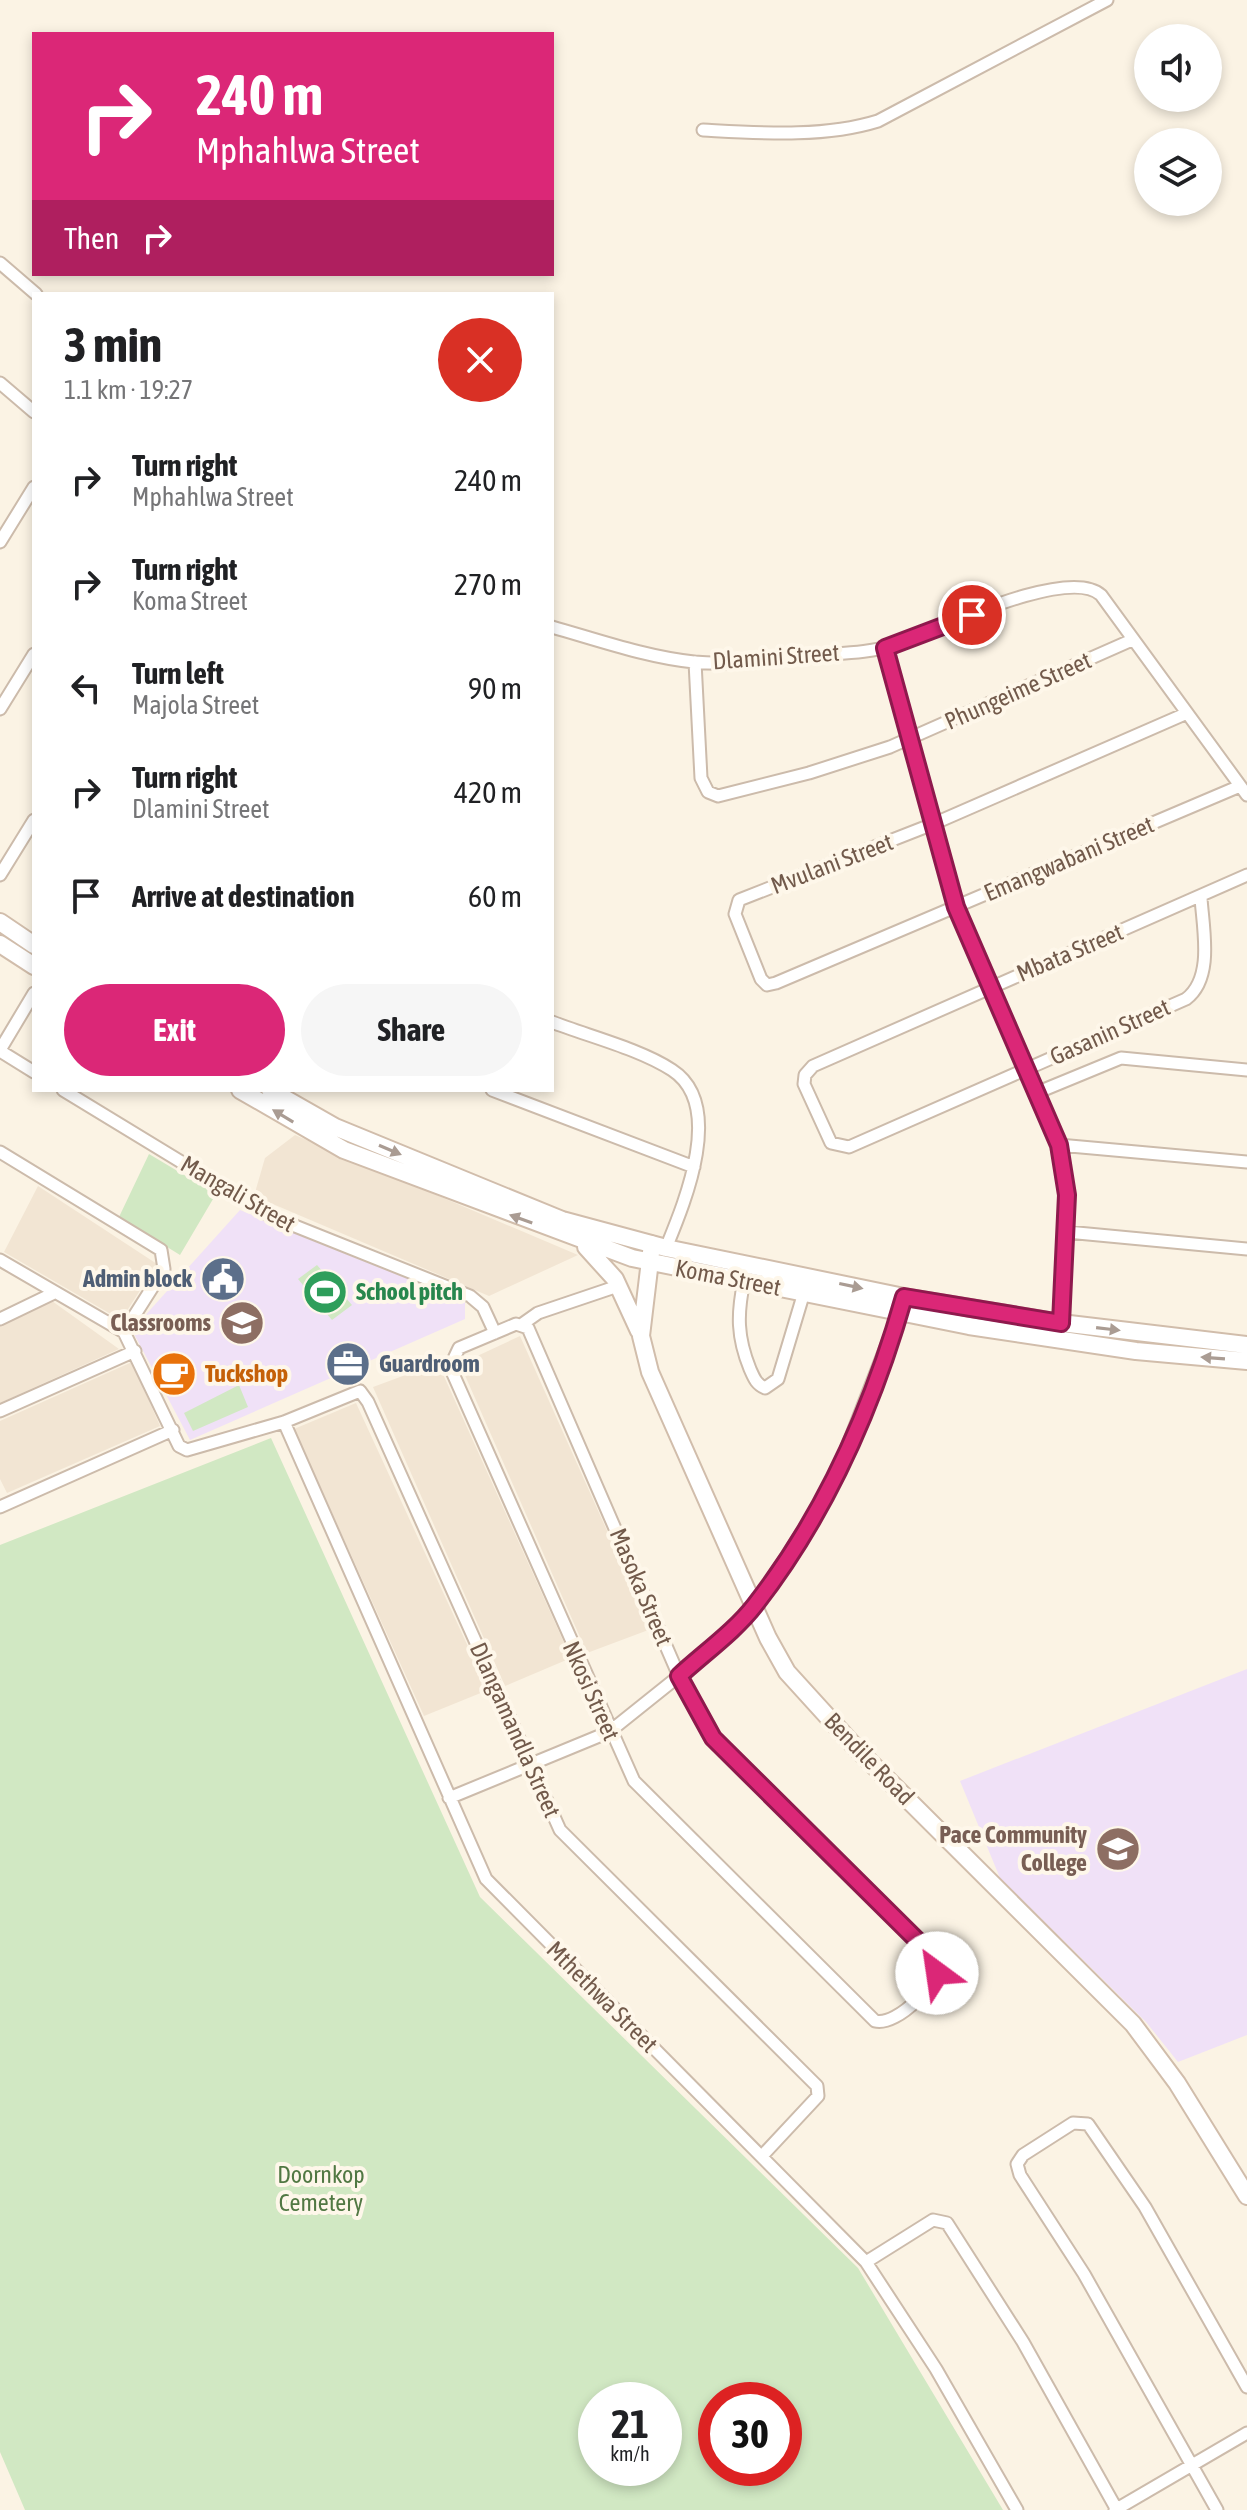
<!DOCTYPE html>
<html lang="en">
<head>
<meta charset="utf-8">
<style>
	:root { --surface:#fff; --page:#f6f6f6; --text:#202124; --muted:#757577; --accent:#db2777 }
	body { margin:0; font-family:"Asap Condensed",sans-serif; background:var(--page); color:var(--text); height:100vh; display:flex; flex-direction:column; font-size:30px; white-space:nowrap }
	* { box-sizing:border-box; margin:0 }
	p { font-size:26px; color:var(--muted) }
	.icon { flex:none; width:44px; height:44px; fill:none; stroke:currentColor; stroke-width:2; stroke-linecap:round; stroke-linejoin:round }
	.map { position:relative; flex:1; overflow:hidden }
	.panel { position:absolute; left:32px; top:292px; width:522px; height:800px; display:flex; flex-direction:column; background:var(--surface); border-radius:0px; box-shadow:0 4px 12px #0003 }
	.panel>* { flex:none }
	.banner { position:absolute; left:32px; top:32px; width:522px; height:244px; border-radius:0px; box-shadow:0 4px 12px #0003; background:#db2777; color:#fff; overflow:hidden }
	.buttons { position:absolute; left:1134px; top:24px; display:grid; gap:16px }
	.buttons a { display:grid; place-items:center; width:88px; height:88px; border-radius:50%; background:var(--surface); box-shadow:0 4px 12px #0003; font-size:40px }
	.speed { position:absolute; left:578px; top:2382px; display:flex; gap:16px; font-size:40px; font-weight:700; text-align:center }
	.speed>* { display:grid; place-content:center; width:104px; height:104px; border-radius:50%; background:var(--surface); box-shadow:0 4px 12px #0003; line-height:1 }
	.speed small { font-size:20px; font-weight:400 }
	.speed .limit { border:12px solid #d22; background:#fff; color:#111 }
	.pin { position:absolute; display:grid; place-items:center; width:68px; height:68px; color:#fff; margin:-34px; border:4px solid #fff; border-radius:50%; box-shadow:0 2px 8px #0007 }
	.me { position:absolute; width:88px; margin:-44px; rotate:329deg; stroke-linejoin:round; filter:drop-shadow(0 0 6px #0008) }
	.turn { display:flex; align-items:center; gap:28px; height:168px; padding:0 32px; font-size:36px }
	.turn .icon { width:104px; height:104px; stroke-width:2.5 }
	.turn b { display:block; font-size:56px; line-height:68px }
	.then { display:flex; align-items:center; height:76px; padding:0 32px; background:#0003; gap:16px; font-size:30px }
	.round { display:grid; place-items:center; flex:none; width:84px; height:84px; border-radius:42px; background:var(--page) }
	.headline { display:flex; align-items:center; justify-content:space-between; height:136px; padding:0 32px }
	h1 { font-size:48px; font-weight:700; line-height:60px }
	.action { display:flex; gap:16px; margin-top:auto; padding:16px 32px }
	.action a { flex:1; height:92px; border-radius:48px; background:var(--accent); color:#fff; font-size:32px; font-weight:700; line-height:92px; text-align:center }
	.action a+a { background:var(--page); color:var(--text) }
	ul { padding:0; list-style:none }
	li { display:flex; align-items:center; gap:24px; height:104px; padding:0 32px }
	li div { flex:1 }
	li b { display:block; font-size:30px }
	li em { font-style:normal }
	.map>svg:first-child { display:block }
</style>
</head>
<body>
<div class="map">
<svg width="1247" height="2510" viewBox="0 0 1247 2510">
	<rect width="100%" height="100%" fill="#fbf3e4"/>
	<!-- residential -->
	<path fill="#f2e5d3" d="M 295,1135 L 578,1255 L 489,1296 L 254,1196 L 265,1158 Z
		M 38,1186 L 157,1264 L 121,1320 L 4,1252 Z
		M 52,1301 L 119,1349 L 0,1403 L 0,1325 Z
		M 520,1336 L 651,1629 L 587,1653 L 460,1364 Z
		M 132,1362 L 160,1426 L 7,1493 L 0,1479 L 0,1421 Z
		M 438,1363 L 571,1658 L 505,1686 L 373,1387 Z
		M 356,1403 L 488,1690 L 424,1716 L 294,1429 Z"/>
	<!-- education -->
	<path fill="#f0e1f7" d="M 240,1210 L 465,1302 L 465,1319 L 190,1440 L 132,1330 Z
		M 1247,1669 L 1247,2035 L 1178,2062 L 1146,2022 L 1000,1878 L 960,1781 Z"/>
	<!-- green -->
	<path fill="#d1e8c3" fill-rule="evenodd" d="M 149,1154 L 216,1194 L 180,1255 L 119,1217 Z
		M 317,1265 L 352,1305 L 332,1320 L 298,1279 Z
		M 239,1385 L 248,1407 L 193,1431 L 184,1413 Z
		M 271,1438 L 480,1897 L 858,2268 L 1003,2510 L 25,2510 L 0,2452 L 0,1545 ZM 596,2400 L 664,2400 L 664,2468 L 596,2468 ZM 716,2400 L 784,2400 L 784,2468 L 716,2468 Z"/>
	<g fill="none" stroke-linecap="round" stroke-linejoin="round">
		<!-- street casing -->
		<g stroke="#ccbbab" stroke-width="15">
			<path id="street" d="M 703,130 C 760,133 823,138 878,121 L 1107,0
				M 0,263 L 36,294
				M 0,383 L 34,412
				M 0,542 L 34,487
				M 552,627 C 598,640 646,657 694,662 C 734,666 776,659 816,655 C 841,653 870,653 894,645 C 934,631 1068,565 1101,595 L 1247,795
				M 885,648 L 956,907 L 1059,1145 L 1067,1195 L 1061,1327
				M 695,662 L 701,778 L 708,792 L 718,796 L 809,773 L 890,747 L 1132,640
				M 0,709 L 34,654
				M 1185,714 L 933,824 L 739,900 L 735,914 L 761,979 L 767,985 L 776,983 L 1240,786
				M 0,875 L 34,820
				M 1201,898 C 1203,929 1214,978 1186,999 L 849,1147 L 831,1143 L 804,1084 L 805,1075 L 813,1066 L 1247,875
				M 552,1022 C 588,1036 640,1049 672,1070 C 726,1105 684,1204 666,1248
				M 0,1050 L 34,993
				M 0,1051 L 34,1072
				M 63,1090 L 270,1216 L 470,1296 L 483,1307 L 495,1333
				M 492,1090 L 694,1167
				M 1036,1093 L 1121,1058 L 1247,1070
				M 1059,1145 L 1247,1162
				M 0,1152 L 161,1250 L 164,1269 L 124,1332
				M 1067,1232 L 1247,1249
				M 0,1260 L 124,1332 L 179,1446 L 187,1450 L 284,1422 L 360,1391 L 368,1402 L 560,1830 L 817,2086 L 818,2096 L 762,2156
				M 744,1281 C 737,1314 737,1337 750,1369 C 754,1378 756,1384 765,1388 L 778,1379 L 805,1289
				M 0,1319 L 54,1293
				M 516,1324 L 528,1328 L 679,1676 L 713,1738 L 937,1959 C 943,1981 897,2027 875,2021 L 634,1781 L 450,1367 L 459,1348 Z
				M 521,1325 L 538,1313 L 618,1286
				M 0,1411 L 135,1351
				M 284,1422 L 486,1879 L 866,2262 L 936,2369 L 1017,2510
				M 0,1507 L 173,1430
				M 449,1798 L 609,1732 L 679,1676 L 754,1607 L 832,1486 L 901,1308
				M 866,2262 L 933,2220 L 947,2223 L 1023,2342 L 1117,2510
				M 1115,2510 L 1247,2433
				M 1217,2510 L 1084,2274 L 1020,2175 L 1017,2164 L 1023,2155 L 1073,2123 L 1088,2124 L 1145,2207 L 1247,2387"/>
		</g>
		<!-- secondary casing -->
		<g stroke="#d1bdab" stroke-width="20">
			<path id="secondary" d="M 0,922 L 34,945
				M 0,944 L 34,966
				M 240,1090 L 344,1150 L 632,1258 L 969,1326 L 1136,1351 L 1247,1361
				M 270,1090 L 335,1127 L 562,1220 L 666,1248 L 904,1297 L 1061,1323 L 1247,1345
				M 652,1244 L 641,1336 L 650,1372 L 768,1638 L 787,1672 L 857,1749 L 1133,2024 L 1177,2083 L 1247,2196
				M 586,1247 L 615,1279 L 639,1331"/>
		</g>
		<!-- street -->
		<use href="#street" stroke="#fff" stroke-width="11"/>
		<!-- secondary -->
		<use href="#secondary" stroke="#fff" stroke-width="16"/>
	</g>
	<!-- one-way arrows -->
	<defs><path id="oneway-solid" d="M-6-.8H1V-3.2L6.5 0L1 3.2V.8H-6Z" transform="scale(2)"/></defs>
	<g fill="#aa9c93">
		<use href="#oneway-solid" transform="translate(283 1116) rotate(-149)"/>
		<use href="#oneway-solid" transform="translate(390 1150) rotate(23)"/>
		<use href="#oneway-solid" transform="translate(521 1219) rotate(-160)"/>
		<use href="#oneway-solid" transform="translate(851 1286) rotate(12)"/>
		<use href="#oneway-solid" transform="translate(1108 1329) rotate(7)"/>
		<use href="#oneway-solid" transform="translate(1213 1358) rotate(-176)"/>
	</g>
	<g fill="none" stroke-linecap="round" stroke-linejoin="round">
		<!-- route casing -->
		<g stroke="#8e194d" stroke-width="20">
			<path id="route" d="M 937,1973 L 935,1958 L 713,1738 L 679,1676 C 704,1653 735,1631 755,1605 C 825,1515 873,1406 904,1297 L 1061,1323 L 1067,1195 L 1059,1145 L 956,907 L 885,648 L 972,615"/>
		</g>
		<!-- route -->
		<use href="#route" stroke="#db2777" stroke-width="14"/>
	</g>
	<!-- icons -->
	<defs>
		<g id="civic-disc" transform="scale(2.3)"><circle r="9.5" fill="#5c6f8a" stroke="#fef7ea"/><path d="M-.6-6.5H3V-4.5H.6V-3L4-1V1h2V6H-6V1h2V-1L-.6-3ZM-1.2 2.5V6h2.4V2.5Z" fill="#fff"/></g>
		<g id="stadium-disc" transform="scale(2.3)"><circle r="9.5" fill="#2e9e5b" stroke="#fef7ea"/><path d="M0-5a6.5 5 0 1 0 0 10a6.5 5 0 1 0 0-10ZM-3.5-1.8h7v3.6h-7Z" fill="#fff"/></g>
		<g id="school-disc" transform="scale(2.3)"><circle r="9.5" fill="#8d6e63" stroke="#fef7ea"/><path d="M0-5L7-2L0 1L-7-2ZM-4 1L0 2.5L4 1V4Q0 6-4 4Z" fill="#fff"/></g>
		<g id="office-disc" transform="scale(2.3)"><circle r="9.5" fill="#5c6f8a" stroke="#fef7ea"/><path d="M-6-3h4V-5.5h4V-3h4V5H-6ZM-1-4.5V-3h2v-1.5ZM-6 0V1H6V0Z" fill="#fff"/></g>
		<g id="cafe-disc" transform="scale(2.3)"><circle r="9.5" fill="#e8710a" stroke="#fef7ea"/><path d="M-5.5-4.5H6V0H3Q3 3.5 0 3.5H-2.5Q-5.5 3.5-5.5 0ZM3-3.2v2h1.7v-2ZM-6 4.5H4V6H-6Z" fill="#fff"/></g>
		<g id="university-disc" transform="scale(2.3)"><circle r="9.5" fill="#8d6e63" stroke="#fef7ea"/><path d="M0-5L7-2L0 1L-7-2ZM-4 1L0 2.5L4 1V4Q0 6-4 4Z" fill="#fff"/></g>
	</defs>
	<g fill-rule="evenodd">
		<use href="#civic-disc" x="223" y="1279"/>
		<use href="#stadium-disc" x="325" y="1292"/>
		<use href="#school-disc" x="242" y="1323"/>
		<use href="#office-disc" x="348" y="1364"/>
		<use href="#cafe-disc" x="174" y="1374"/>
		<use href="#university-disc" x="1118" y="1849"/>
	</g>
	<g text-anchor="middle" stroke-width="8" stroke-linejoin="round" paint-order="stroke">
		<!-- street labels -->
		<g font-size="24" fill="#725a4b" stroke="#fef7ea">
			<text transform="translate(776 657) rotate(-4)" y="8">Dlamini Street</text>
			<text transform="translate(1018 691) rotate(-24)" y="8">Phungeime Street</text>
			<text transform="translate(1069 859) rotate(-23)" y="8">Emangwabani Street</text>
			<text transform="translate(832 864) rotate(-21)" y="8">Mvulani Street</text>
			<text transform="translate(1070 953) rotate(-23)" y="8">Mbata Street</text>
			<text transform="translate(1110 1032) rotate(-24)" y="8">Gasanin Street</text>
			<text transform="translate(238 1194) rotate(30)" y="8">Mangali Street</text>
			<text transform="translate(728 1278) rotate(11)" y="8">Koma Street</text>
			<text transform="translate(641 1587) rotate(67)" y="8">Masoka Street</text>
			<text transform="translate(591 1691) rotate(66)" y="8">Nkosi Street</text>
			<text transform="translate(515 1730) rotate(66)" y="8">Dlangamandla Street</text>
			<text transform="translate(869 1759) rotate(46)" y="8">Bendile Road</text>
			<text transform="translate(602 1997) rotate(45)" y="8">Mthethwa Street</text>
		</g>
		<!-- service labels -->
		<g font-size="24" font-weight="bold" fill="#4e5e75" stroke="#fef7ea" text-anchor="end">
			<text x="192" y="1287">Admin block</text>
			<text x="379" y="1372" text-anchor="start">Guardroom</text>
		</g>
		<!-- leisure labels -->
		<g font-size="24" font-weight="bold" fill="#27864d" stroke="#fef7ea" text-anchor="start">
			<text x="356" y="1300">School pitch</text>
		</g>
		<!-- education labels -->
		<g font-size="24" font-weight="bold" fill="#785e54" stroke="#fef7ea" text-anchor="end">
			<text x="211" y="1331">Classrooms</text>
			<text x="1087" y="1843">Pace Community<tspan x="1087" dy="28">College</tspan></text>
		</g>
		<!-- food labels -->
		<g font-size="24" font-weight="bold" fill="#c56008" stroke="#fef7ea" text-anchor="start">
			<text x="205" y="1382">Tuckshop</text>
		</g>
		<!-- park labels -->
		<g font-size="24" fill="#517843" stroke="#fef7ea">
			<text x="321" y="2183">Doornkop<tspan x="321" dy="28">Cemetery</tspan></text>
		</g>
	</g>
</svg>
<div class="buttons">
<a><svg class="icon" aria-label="sound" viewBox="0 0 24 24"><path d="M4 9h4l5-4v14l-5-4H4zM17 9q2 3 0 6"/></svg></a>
<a><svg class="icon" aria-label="layers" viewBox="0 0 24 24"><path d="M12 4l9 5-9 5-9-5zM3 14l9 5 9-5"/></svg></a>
</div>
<div class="speed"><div>21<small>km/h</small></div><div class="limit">30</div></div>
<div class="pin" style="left:972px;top:615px;background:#d93025"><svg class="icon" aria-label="arrive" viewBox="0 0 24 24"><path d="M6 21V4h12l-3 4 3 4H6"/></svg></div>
<svg class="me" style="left:937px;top:1973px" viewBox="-20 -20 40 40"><circle r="19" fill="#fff"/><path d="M0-13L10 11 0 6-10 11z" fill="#db2777"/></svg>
<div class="banner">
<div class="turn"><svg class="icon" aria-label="right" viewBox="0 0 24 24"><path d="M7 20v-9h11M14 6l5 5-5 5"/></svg><div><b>240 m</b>Mphahlwa Street</div></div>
<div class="then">Then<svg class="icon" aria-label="right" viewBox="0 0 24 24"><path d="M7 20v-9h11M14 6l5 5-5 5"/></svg></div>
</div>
<section class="panel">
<div class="headline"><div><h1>3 min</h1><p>1.1 km · 19:27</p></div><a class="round" style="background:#d93025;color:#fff"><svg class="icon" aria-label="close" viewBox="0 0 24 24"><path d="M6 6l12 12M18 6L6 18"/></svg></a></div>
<ul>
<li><svg class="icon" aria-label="right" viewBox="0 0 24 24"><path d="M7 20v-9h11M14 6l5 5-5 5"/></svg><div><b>Turn right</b><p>Mphahlwa Street</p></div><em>240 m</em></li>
<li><svg class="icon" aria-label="right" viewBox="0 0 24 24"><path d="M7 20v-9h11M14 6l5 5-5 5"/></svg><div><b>Turn right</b><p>Koma Street</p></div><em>270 m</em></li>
<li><svg class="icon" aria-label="left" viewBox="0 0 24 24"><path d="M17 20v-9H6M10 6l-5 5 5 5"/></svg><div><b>Turn left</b><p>Majola Street</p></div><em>90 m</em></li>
<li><svg class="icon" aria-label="right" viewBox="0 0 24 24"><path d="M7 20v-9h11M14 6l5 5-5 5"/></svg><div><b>Turn right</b><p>Dlamini Street</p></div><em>420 m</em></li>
<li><svg class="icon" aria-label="arrive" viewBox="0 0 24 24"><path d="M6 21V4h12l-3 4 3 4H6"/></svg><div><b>Arrive at destination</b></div><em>60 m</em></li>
</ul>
<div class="action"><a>Exit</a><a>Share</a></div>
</section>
</div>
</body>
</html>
